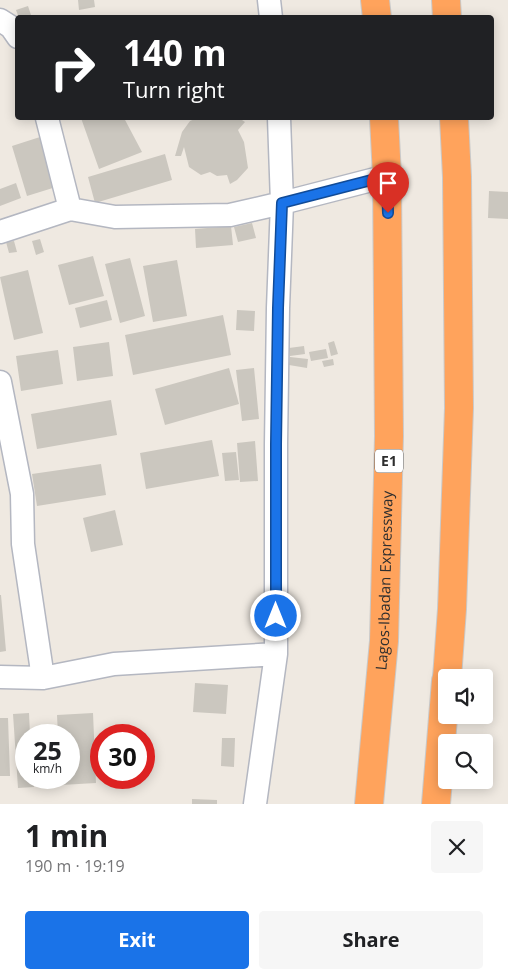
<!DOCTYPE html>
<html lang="en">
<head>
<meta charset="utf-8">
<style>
	:root { --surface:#fff; --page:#f6f6f6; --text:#202124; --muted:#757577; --accent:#1a73e8 }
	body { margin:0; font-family:"Open Sans",sans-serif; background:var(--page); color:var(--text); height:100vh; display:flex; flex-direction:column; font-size:19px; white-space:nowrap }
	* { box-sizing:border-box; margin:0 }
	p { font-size:16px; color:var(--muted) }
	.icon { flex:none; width:28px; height:28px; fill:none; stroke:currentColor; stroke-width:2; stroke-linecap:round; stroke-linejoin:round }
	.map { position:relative; height:804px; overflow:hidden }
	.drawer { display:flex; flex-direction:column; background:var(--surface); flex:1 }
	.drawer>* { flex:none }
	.banner { position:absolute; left:15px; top:15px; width:479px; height:105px; border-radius:5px; box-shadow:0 2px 12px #0003; background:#202124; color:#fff; overflow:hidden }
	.buttons { position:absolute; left:438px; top:669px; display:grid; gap:10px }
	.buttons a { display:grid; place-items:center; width:55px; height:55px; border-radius:5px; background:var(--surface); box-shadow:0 2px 12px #0003; font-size:25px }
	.speed { position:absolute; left:15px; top:724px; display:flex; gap:10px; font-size:25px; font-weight:700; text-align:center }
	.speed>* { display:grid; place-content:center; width:65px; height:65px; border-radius:50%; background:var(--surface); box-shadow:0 2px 12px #0003; line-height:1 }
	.speed small { font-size:12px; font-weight:400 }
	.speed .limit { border:8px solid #d22; background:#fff; color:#111 }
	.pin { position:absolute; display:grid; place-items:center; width:42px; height:42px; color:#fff; margin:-51px -21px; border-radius:50% 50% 50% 0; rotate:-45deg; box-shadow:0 0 5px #0007 }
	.pin .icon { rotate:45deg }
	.me { position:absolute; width:55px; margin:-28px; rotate:0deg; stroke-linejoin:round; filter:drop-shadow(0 0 4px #0008) }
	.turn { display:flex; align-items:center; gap:18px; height:105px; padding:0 25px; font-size:22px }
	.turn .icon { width:65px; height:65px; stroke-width:2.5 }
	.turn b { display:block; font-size:35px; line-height:42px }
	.round { display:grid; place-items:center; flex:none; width:52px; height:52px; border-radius:5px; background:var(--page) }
	.overview { display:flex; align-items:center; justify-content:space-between; height:85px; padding:0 25px }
	h1 { font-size:30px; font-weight:700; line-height:38px }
	.action { display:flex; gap:10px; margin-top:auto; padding:10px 25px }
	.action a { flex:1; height:58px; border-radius:5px; background:var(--accent); color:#fff; font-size:20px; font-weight:700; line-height:58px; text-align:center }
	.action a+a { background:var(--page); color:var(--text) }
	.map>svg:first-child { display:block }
</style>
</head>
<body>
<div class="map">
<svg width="508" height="804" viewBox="0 0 508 804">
	<rect width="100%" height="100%" fill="#efe9e1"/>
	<!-- building -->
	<path fill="#cbc7bf" d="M 78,0 L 94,0 L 95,7 L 79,10 Z
		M 28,6 L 32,18 L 19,18 L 16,10 Z
		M 81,118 L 124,118 L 142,152 L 99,169 Z
		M 197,118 L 239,118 L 245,122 L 238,130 L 244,142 L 248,168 L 237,180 L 230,184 L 227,175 L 217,176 L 210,172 L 201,175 L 189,167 L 184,147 L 181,156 L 175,156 L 182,132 L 190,121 Z
		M 40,137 L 56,187 L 27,196 L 12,146 Z
		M 165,154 L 172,180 L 95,203 L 88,177 Z
		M 16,183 L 21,198 L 0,206 L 0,189 Z
		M 489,191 L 508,192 L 508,219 L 488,218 Z
		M 252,223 L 256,238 L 238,242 L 234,227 Z
		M 231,226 L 233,245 L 196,248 L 195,229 Z
		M 40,239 L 44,252 L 36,255 L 32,241 Z
		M 14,241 L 17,252 L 9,253 L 6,242 Z
		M 93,256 L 104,296 L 69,305 L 58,265 Z
		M 130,258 L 145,316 L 120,323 L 105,264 Z
		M 177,260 L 187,316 L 153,322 L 143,266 Z
		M 28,270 L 43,333 L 14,340 L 0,277 Z
		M 107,300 L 112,320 L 80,328 L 75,308 Z
		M 237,310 L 255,311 L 254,331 L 236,330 Z
		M 223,315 L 231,355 L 133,375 L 125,335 Z
		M 334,341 L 338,354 L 331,356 L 328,343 Z
		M 109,342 L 113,376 L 77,381 L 73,347 Z
		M 304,346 L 305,354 L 290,356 L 289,348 Z
		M 326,349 L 328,358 L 311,361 L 309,352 Z
		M 58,350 L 63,384 L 21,391 L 16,356 Z
		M 290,357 L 308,359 L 307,368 L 289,365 Z
		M 333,359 L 334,365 L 324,367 L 322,361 Z
		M 229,368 L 239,404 L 165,425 L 155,389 Z
		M 254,368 L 259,419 L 242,421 L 236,370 Z
		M 111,400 L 117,435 L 37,449 L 31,414 Z
		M 212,440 L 219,476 L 146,489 L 140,453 Z
		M 255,441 L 258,481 L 240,482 L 237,443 Z
		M 236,452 L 239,480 L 225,481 L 222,453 Z
		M 101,464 L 106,495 L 37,506 L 32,474 Z
		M 115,510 L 123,545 L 91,552 L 83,518 Z
		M 0,595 L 1,595 L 6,651 L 0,652 Z
		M 195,683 L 228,685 L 226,714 L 193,712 Z
		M 29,713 L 30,735 L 26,735 L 26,778 L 33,778 L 34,787 L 18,788 L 13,714 Z
		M 93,713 L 96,783 L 61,785 L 60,778 L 69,778 L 69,735 L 58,735 L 57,715 Z
		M 0,718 L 8,718 L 10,776 L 0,776 Z
		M 222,738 L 235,738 L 234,767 L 221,766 Z
		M 192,799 L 217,800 L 217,804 L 192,804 Z"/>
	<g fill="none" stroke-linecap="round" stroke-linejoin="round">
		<!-- street casing -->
		<g stroke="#b4b7c1" stroke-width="25">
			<path id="street" d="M 269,0 L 271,18
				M 0,20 L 11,27 L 18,37
				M 47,118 L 70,209
				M 0,232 L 70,209 L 115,217 L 230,215 L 282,203 L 387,176
				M 0,382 L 22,494 L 23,544 L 43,678
				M 0,677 L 43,678 L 114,664 L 276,654
				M 255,804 L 276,654 L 276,444 L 278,308 L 282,203 L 279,118"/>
		</g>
		<!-- highway casing -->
		<g stroke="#c9c9c9" stroke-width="30">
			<g id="highway">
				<path d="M 375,0 L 377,18"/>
				<path d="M 446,0 L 447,18"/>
				<path d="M 447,678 L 452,609 L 459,408 L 457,177 L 454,118"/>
				<path id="s1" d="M 369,804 L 384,641 L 389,436 L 387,176 L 384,118"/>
				<path d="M 436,804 L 446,681"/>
			</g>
		</g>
		<!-- street -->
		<use href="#street" stroke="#fff" stroke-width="22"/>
		<!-- highway -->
		<use href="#highway" stroke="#ffa35c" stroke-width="28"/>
	</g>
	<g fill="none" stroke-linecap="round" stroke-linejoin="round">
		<!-- route casing -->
		<g stroke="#114b97" stroke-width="12">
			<path id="route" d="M 276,616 L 276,444 L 278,308 L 282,203 L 387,176 L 388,213"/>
		</g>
		<!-- route -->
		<use href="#route" stroke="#1a73e8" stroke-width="9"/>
	</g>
	<g text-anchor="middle" stroke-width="4" stroke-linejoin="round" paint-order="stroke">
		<!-- shield labels -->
		<rect fill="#fff" stroke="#6d6d6d" stroke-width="1" x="375" y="449.5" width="28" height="23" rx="4"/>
		<g font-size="14" font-weight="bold" fill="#2e2e2e">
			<text x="389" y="466">E1</text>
		</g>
		<!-- street labels -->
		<g font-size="15" fill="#2e2e2e" stroke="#fff">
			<text dy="5" stroke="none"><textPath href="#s1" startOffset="224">Lagos-Ibadan Expressway</textPath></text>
		</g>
	</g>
</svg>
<div class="buttons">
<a><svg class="icon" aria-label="sound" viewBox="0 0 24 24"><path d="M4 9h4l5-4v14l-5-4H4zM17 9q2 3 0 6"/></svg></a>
<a><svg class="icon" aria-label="search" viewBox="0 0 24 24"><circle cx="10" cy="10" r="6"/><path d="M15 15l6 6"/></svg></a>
</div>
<div class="speed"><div>25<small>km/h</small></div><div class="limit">30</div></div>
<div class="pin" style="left:388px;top:213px;background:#d93025"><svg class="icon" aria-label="arrive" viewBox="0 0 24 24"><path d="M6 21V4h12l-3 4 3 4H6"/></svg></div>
<svg class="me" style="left:276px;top:616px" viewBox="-20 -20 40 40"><circle r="17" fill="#1a73e8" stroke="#fff" stroke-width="3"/><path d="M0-11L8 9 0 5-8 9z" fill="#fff"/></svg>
<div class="banner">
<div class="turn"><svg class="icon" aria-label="right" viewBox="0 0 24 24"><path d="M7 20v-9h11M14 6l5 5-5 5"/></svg><div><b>140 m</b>Turn right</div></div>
</div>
</div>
<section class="drawer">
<div class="overview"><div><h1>1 min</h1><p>190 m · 19:19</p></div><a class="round"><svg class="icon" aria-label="close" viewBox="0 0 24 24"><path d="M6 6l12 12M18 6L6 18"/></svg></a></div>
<div class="action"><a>Exit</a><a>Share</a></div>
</section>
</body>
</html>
